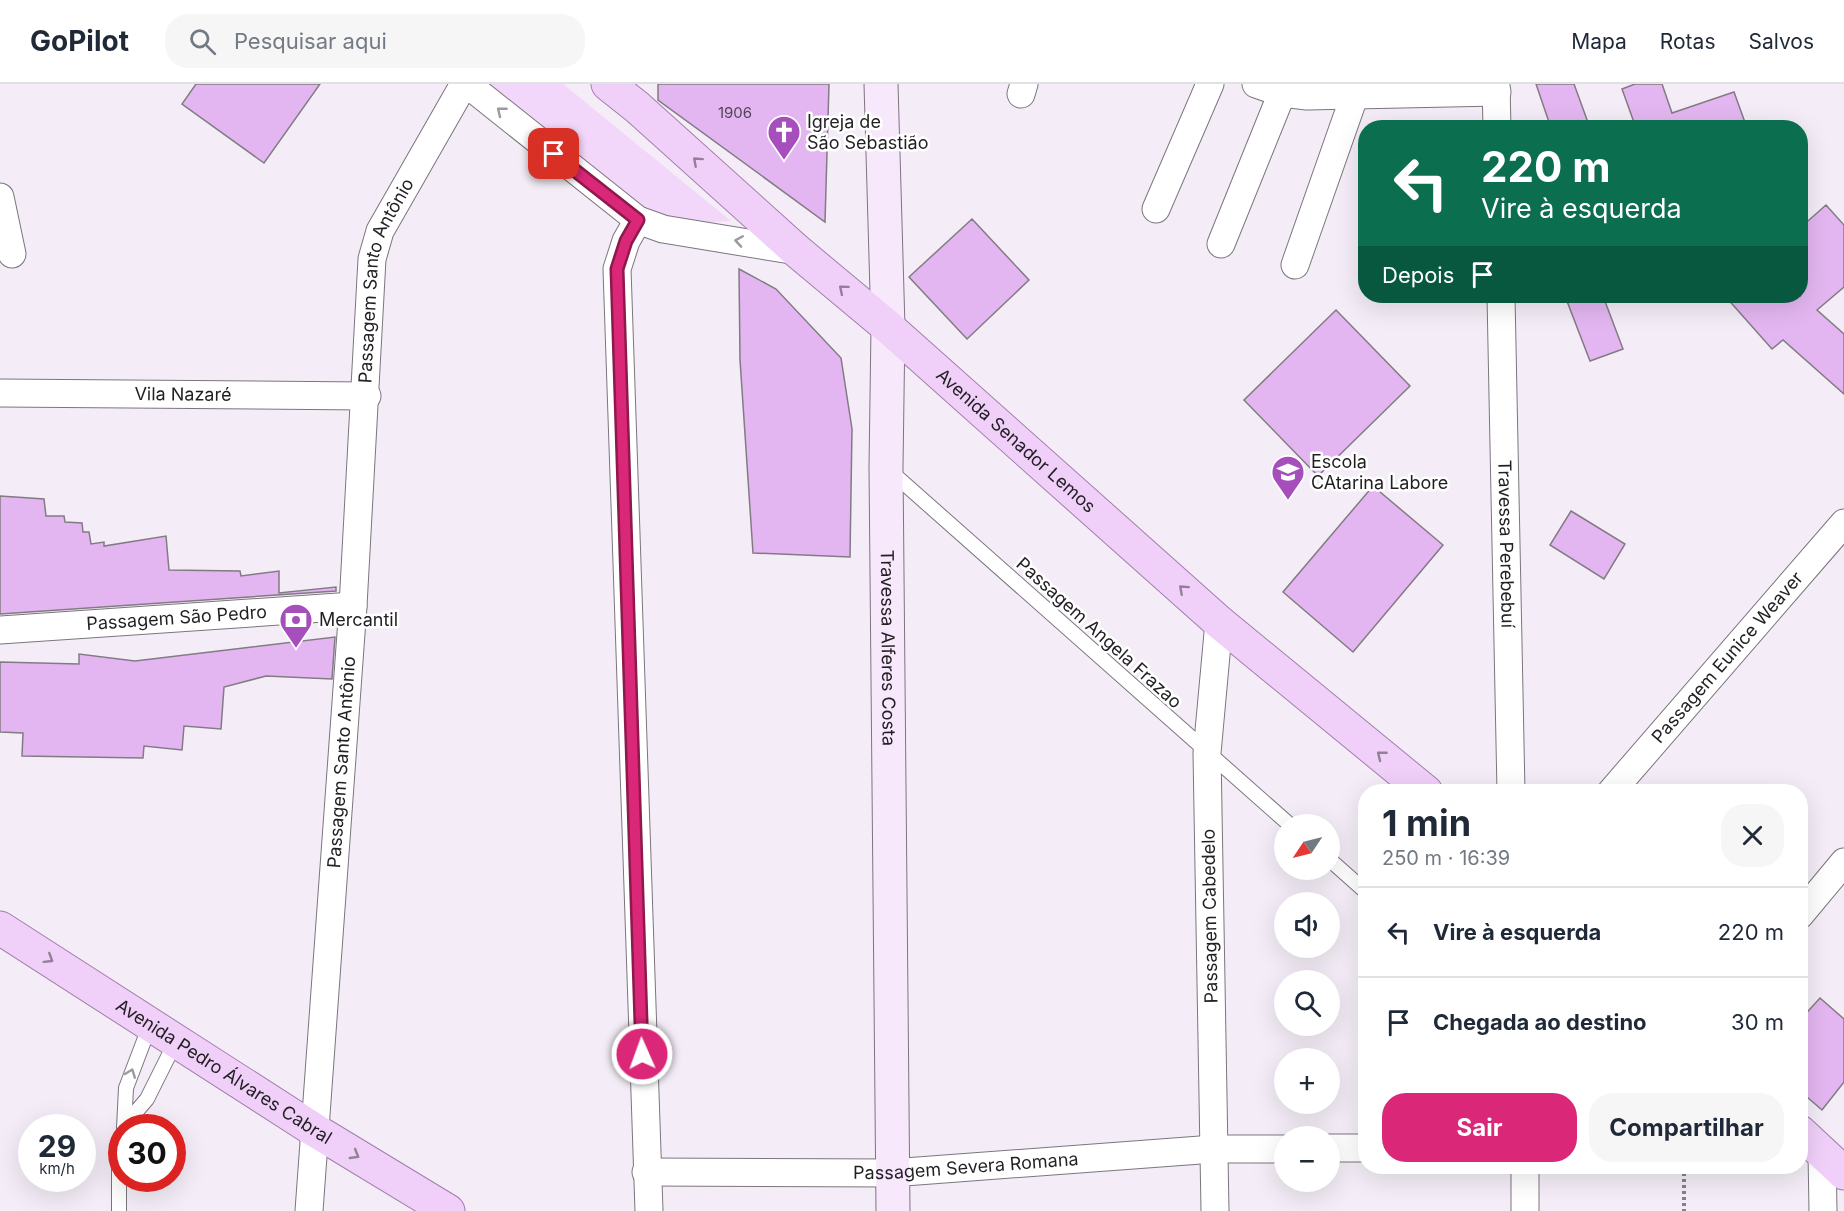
<!DOCTYPE html>
<html lang="pt">
<head>
<meta charset="utf-8">
<style>
	:root { --surface:#fff; --page:#f6f6f7; --text:#1f2937; --muted:#747a83; --line:#e0e1e3; --accent:#db2777 }
	body { margin:0; font-family:Inter,sans-serif; background:var(--page); color:var(--text); height:100vh; display:flex; flex-direction:column; font-size:22px; white-space:nowrap }
	* { box-sizing:border-box; margin:0 }
	p { font-size:20px; color:var(--muted) }
	.icon { flex:none; width:33px; height:33px; fill:none; stroke:currentColor; stroke-width:2; stroke-linecap:round; stroke-linejoin:round }
	.map { position:relative; flex:1; overflow:hidden }
	.sheet { position:absolute; left:1358px; top:700px; width:450px; height:390px; display:flex; flex-direction:column; background:var(--surface); border-radius:24px; box-shadow:0 6px 24px #0002 }
	.sheet>* { flex:none }
	.hud { position:absolute; left:1358px; top:36px; width:450px; height:183px; border-radius:24px; box-shadow:0 6px 24px #0002; background:#0b6e4f; color:#fff; overflow:hidden }
	.needle { width:39px; rotate:235deg }
	.fabs { position:absolute; left:1274px; top:730px; display:grid; gap:12px }
	.fabs a { display:grid; place-items:center; width:66px; height:66px; border-radius:50%; background:var(--surface); box-shadow:0 6px 24px #0002; font-size:30px }
	.speed { position:absolute; left:18px; top:1030px; display:flex; gap:12px; font-size:30px; font-weight:700; text-align:center }
	.speed>* { display:grid; place-content:center; width:78px; height:78px; border-radius:50%; background:var(--surface); box-shadow:0 6px 24px #0002; line-height:1 }
	.speed small { font-size:15px; font-weight:400 }
	.speed .limit { border:9px solid #d22; background:#fff; color:#111 }
	.pin { position:absolute; display:grid; place-items:center; width:51px; height:51px; color:#fff; margin:-26px; border-radius:12px; box-shadow:0 3px 9px #0006 }
	.me { position:absolute; width:66px; margin:-33px; rotate:358deg; stroke-linejoin:round; filter:drop-shadow(0 0 4px #0008) }
	.turn { display:flex; align-items:center; gap:21px; height:126px; padding:0 24px; font-size:27px }
	.turn .icon { width:78px; height:78px; stroke-width:2.5 }
	.turn b { display:block; font-size:42px; line-height:51px }
	.then { display:flex; align-items:center; height:57px; padding:0 24px; background:#0003; gap:12px; font-size:22px }
	.round { display:grid; place-items:center; flex:none; width:63px; height:63px; border-radius:24px; background:var(--page) }
	.overview { display:flex; align-items:center; justify-content:space-between; height:102px; padding:0 24px }
	h1 { font-size:36px; font-weight:700; line-height:45px }
	.action { display:flex; gap:12px; margin-top:auto; padding:12px 24px }
	.action a { flex:1; height:69px; border-radius:24px; background:var(--accent); color:#fff; font-size:24px; font-weight:700; line-height:69px; text-align:center }
	.action a+a { background:var(--page); color:var(--text) }
	ul { padding:0; list-style:none }
	li { display:flex; align-items:center; gap:18px; height:90px; padding:0 24px; border-top:2px solid var(--line) }
	li div { flex:1 }
	li b { display:block; font-size:22px }
	li em { font-style:normal }
	header { display:flex; align-items:center; gap:36px; box-sizing:border-box; height:84px; padding:0 30px; background:var(--surface); border-bottom:2px solid var(--line) }
	header strong { font-size:28px }
	nav { display:flex; gap:33px; margin-inline-start:auto; font-size:21px }
	.search { width:420px; height:54px; background:var(--page); display:flex; align-items:center; gap:15px; box-sizing:border-box; padding:0 21px; border-radius:24px; color:var(--muted); font-size:22px }
	.map>svg:first-child { display:block }
</style>
</head>
<body>
<header>
<strong>GoPilot</strong>
<div class="search"><svg class="icon" aria-label="search" viewBox="0 0 24 24"><circle cx="10" cy="10" r="6"/><path d="M15 15l6 6"/></svg>Pesquisar aqui</div>
<nav><a>Mapa</a><a>Rotas</a><a>Salvos</a></nav>
</header>
<div class="map">
<svg width="1844" height="1127" viewBox="0 0 1844 1127">
	<rect width="100%" height="100%" fill="#f4edf7"/>
	<!-- green -->
	<path fill="#f2d7fa" d="M 491,0 L 563,0 L 731,137 L 679,140 L 644,126 L 487,5 Z"/>
	<!-- building -->
	<path fill="#e4b6f1" stroke="#827b83" stroke-width="1.5" d="M 196,0 L 320,0 L 264,79 L 182,20 Z
		M 658,0 L 829,0 L 825,138 L 658,16 Z
		M 1536,0 L 1574,0 L 1590,44 L 1551,44 Z
		M 1635,0 L 1662,0 L 1672,29 L 1734,8 L 1747,44 L 1636,44 L 1622,5 Z
		M 1826,121 L 1844,141 L 1844,203 L 1817,226 L 1844,250 L 1844,310 L 1783,256 L 1772,265 L 1725,212 L 1800,212 L 1800,144 Z
		M 972,135 L 1029,196 L 967,255 L 909,193 Z
		M 739,185 L 776,205 L 841,274 L 852,345 L 850,473 L 753,469 L 740,276 Z
		M 1565,212 L 1603,212 L 1623,265 L 1590,277 Z
		M 1336,226 L 1410,302 L 1318,392 L 1244,316 Z
		M 1373,402 L 1443,461 L 1353,568 L 1283,508 Z
		M 0,412 L 44,415 L 46,432 L 64,432 L 65,438 L 82,439 L 83,448 L 89,448 L 91,460 L 104,458 L 104,462 L 166,452 L 169,486 L 240,487 L 241,492 L 279,487 L 279,509 L 336,503 L 336,507 L 0,530 Z
		M 1571,427 L 1625,460 L 1604,495 L 1550,461 Z
		M 335,553 L 332,595 L 266,592 L 224,603 L 221,645 L 184,642 L 182,666 L 144,662 L 143,674 L 22,672 L 23,649 L 0,648 L 0,578 L 79,580 L 79,570 L 135,577 Z
		M 1820,914 L 1844,935 L 1844,998 L 1822,1026 L 1800,1007 L 1800,936 Z"/>
	<g fill="none" stroke-linecap="round" stroke-linejoin="round">
		<!-- lane casing -->
		<g stroke="#7c757e" stroke-width="16">
			<path id="lane" d="M 889,386 L 1290,741
				M 1329,775 L 1365,807
				M 124,1042 L 147,1015 L 176,957
				M 124,1044 L 126,1004 L 150,941
				M 119,1127 L 119,1086 L 122,1061"/>
		</g>
		<!-- street casing -->
		<g stroke="#7c757e" stroke-width="29">
			<g id="street">
				<path d="M 467,0 L 638,136 L 663,145 L 797,167"/>
				<path d="M 1256,0 L 1282,9 L 1307,12 L 1497,8"/>
				<path d="M 1496,0 L 1497,44"/>
				<path d="M 1021,10 L 1024,0"/>
				<path d="M 0,113 L 12,170"/>
				<path d="M 1156,125 L 1210,0"/>
				<path d="M 638,136 L 626,157 L 617,185 L 649,1127"/>
				<path d="M 1221,160 L 1282,9"/>
				<path d="M 1295,181 L 1354,13"/>
				<path id="s1" d="M 1501,212 L 1511,708"/>
				<path id="s2" d="M 0,309 L 367,312"/>
				<path id="s3" d="M 0,546 L 353,522"/>
				<path id="s4" d="M 1611,708 L 1844,439"/>
				<path d="M 1800,831 L 1844,778"/>
				<path d="M 1329,1064 L 1365,1064"/>
				<path d="M 1822,1068 L 1823,1127"/>
				<path d="M 1525,1083 L 1525,1127"/>
				<path id="s5" d="M 646,1088 L 891,1089 L 1214,1065 L 1284,1065"/>
				<path id="s6" d="M 309,1127 L 353,522 L 372,175 L 380,147 L 464,0"/>
				<path d="M 1215,1127 L 1207,669 L 1219,538"/>
			</g>
		</g>
		<!-- secondary casing -->
		<g stroke="#7c757e" stroke-width="35">
			<g id="secondary">
				<path id="s7" d="M 881,0 L 888,243 L 886,383 L 893,1127"/>
			</g>
		</g>
		<!-- primary casing -->
		<g stroke="#a17eab" stroke-width="35">
			<g id="primary">
				<path id="s8" d="M 608,0 L 637,23 L 797,167 L 888,243 L 1219,538 L 1426,708"/>
				<path id="s9" d="M 0,844 L 316,1047 L 448,1127"/>
				<path d="M 1800,1048 L 1844,1089"/>
			</g>
		</g>
		<!-- path -->
		<path stroke="#868188" stroke-width="4" stroke-dasharray="3 3" stroke-linecap="butt" d="M 1684,1083 L 1684,1127"/>
		<!-- lane -->
		<use href="#lane" stroke="#fff" stroke-width="14"/>
		<!-- street -->
		<use href="#street" stroke="#fff" stroke-width="27"/>
		<!-- secondary -->
		<use href="#secondary" stroke="#f8e8fc" stroke-width="33"/>
		<!-- primary -->
		<use href="#primary" stroke="#f0d0f9" stroke-width="33"/>
	</g>
	<!-- one-way arrows -->
	<defs><path id="oneway-chevron" d="M-2-3.5L2.5 0L-2 3.5" fill="none" stroke-width="1.6" stroke-linecap="round" stroke-linejoin="round" transform="scale(1.5)"/></defs>
	<g stroke="#9b9a9c">
		<use href="#oneway-chevron" transform="translate(501 27) rotate(-141)"/>
		<use href="#oneway-chevron" transform="translate(739 157) rotate(-171)"/>
		<use href="#oneway-chevron" transform="translate(131 989) rotate(-69)"/>
	</g>
	<g stroke="#938098">
		<use href="#oneway-chevron" transform="translate(697 77) rotate(-138)"/>
		<use href="#oneway-chevron" transform="translate(843 205) rotate(-140)"/>
		<use href="#oneway-chevron" transform="translate(1183 505) rotate(-138)"/>
		<use href="#oneway-chevron" transform="translate(1381 671) rotate(-141)"/>
		<use href="#oneway-chevron" transform="translate(49 875) rotate(32)"/>
		<use href="#oneway-chevron" transform="translate(355 1071) rotate(31)"/>
	</g>
	<g fill="none" stroke-linecap="round" stroke-linejoin="round">
		<!-- route casing -->
		<g stroke="#8e194d" stroke-width="15">
			<path id="route" d="M 554,70 L 638,136 L 626,157 L 617,185 L 642,970"/>
		</g>
		<!-- route -->
		<use href="#route" stroke="#db2777" stroke-width="10"/>
	</g>
	<!-- icons -->
	<defs>
		<g id="church-pin" transform="scale(1.725)"><path d="M0 17L-7.5 6A9.5 9.5 0 1 1 7.5 6Z" fill="#a54ebc" stroke="#fff"/><path d="M-1.2-6h2.4v3.5h3.3v2.4h-3.3V6h-2.4V-.1h-3.3v-2.4h3.3Z" fill="#fff"/></g>
		<g id="school-pin" transform="scale(1.725)"><path d="M0 17L-7.5 6A9.5 9.5 0 1 1 7.5 6Z" fill="#a54ebc" stroke="#fff"/><path d="M0-5L7-2L0 1L-7-2ZM-4 1L0 2.5L4 1V4Q0 6-4 4Z" fill="#fff"/></g>
		<g id="bank-pin" transform="scale(1.725)"><path d="M0 17L-7.5 6A9.5 9.5 0 1 1 7.5 6Z" fill="#a54ebc" stroke="#fff"/><path d="M-6-4H6V4H-6ZM0-2.3a2.3 2.3 0 1 0 0 4.6a2.3 2.3 0 1 0 0-4.6Z" fill="#fff"/></g>
	</defs>
	<g fill-rule="evenodd">
		<use href="#church-pin" x="784" y="48"/>
		<use href="#school-pin" x="1288" y="388"/>
		<use href="#bank-pin" x="296" y="536"/>
	</g>
	<g text-anchor="middle" stroke-width="5" stroke-linejoin="round" paint-order="stroke">
		<!-- number labels -->
		<g font-size="15" fill="#524556">
			<text x="735" y="34">1906</text>
		</g>
		<!-- poi labels -->
		<g font-size="18" fill="#211f22" stroke="#fff" text-anchor="start">
			<text x="807" y="44">Igreja de<tspan x="807" dy="21">São Sebastião</tspan></text>
			<text x="1311" y="384">Escola<tspan x="1311" dy="21">CAtarina Labore</tspan></text>
			<text x="319" y="542">Mercantil</text>
		</g>
		<!-- street labels -->
		<g font-size="18" fill="#211f22" stroke="#fff">
			<text dy="6" stroke="none"><textPath href="#s6" startOffset="936">Passagem Santo Antônio</textPath></text>
			<text dy="6" stroke="none"><textPath href="#s2" startOffset="183">Vila Nazaré</textPath></text>
			<text dy="6" stroke="none"><textPath href="#s8" startOffset="542">Avenida Senador Lemos</textPath></text>
			<text dy="6" stroke="none"><textPath href="#s1" startOffset="248">Travessa Perebebuí</textPath></text>
			<text dy="6" stroke="none"><textPath href="#s3" startOffset="177">Passagem São Pedro</textPath></text>
			<text transform="translate(1099 549) rotate(42)" y="6">Passagem Angela Frazao</text>
			<text dy="6" stroke="none"><textPath href="#s7" startOffset="564">Travessa Alferes Costa</textPath></text>
			<text dy="6" stroke="none"><textPath href="#s4" startOffset="178">Passagem Eunice Weaver</textPath></text>
			<text dy="6" stroke="none"><textPath href="#s6" startOffset="450">Passagem Santo Antônio</textPath></text>
			<text transform="translate(1210 832) rotate(-91)" y="6">Passagem Cabedelo</text>
			<text dy="6" stroke="none"><textPath href="#s9" startOffset="266">Avenida Pedro Álvares Cabral</textPath></text>
			<text dy="6" stroke="none"><textPath href="#s5" startOffset="320">Passagem Severa Romana</textPath></text>
		</g>
	</g>
</svg>
<div class="fabs">
<a><svg class="needle" viewBox="-14 -14 28 28"><path d="M0-13l5 13h-10z" fill="#e53935"/><path d="M0 13l5-13h-10z" fill="#747a83"/></svg></a>
<a><svg class="icon" aria-label="sound" viewBox="0 0 24 24"><path d="M4 9h4l5-4v14l-5-4H4zM17 9q2 3 0 6"/></svg></a>
<a><svg class="icon" aria-label="search" viewBox="0 0 24 24"><circle cx="10" cy="10" r="6"/><path d="M15 15l6 6"/></svg></a>
<a>+</a>
<a>−</a>
</div>
<div class="speed"><div>29<small>km/h</small></div><div class="limit">30</div></div>
<div class="pin" style="left:554px;top:70px;background:#d93025"><svg class="icon" aria-label="arrive" viewBox="0 0 24 24"><path d="M6 21V4h12l-3 4 3 4H6"/></svg></div>
<svg class="me" style="left:642px;top:970px" viewBox="-20 -20 40 40"><circle r="17" fill="#db2777" stroke="#fff" stroke-width="3"/><path d="M0-11L8 9 0 5-8 9z" fill="#fff"/></svg>
<div class="hud">
<div class="turn"><svg class="icon" aria-label="left" viewBox="0 0 24 24"><path d="M17 20v-9H6M10 6l-5 5 5 5"/></svg><div><b>220 m</b>Vire à esquerda</div></div>
<div class="then">Depois<svg class="icon" aria-label="arrive" viewBox="0 0 24 24"><path d="M6 21V4h12l-3 4 3 4H6"/></svg></div>
</div>
<section class="sheet">
<div class="overview"><div><h1>1 min</h1><p>250 m · 16:39</p></div><a class="round"><svg class="icon" aria-label="close" viewBox="0 0 24 24"><path d="M6 6l12 12M18 6L6 18"/></svg></a></div>
<ul>
<li><svg class="icon" aria-label="left" viewBox="0 0 24 24"><path d="M17 20v-9H6M10 6l-5 5 5 5"/></svg><div><b>Vire à esquerda</b></div><em>220 m</em></li>
<li><svg class="icon" aria-label="arrive" viewBox="0 0 24 24"><path d="M6 21V4h12l-3 4 3 4H6"/></svg><div><b>Chegada ao destino</b></div><em>30 m</em></li>
</ul>
<div class="action"><a>Sair</a><a>Compartilhar</a></div>
</section>
</div>
</body>
</html>
